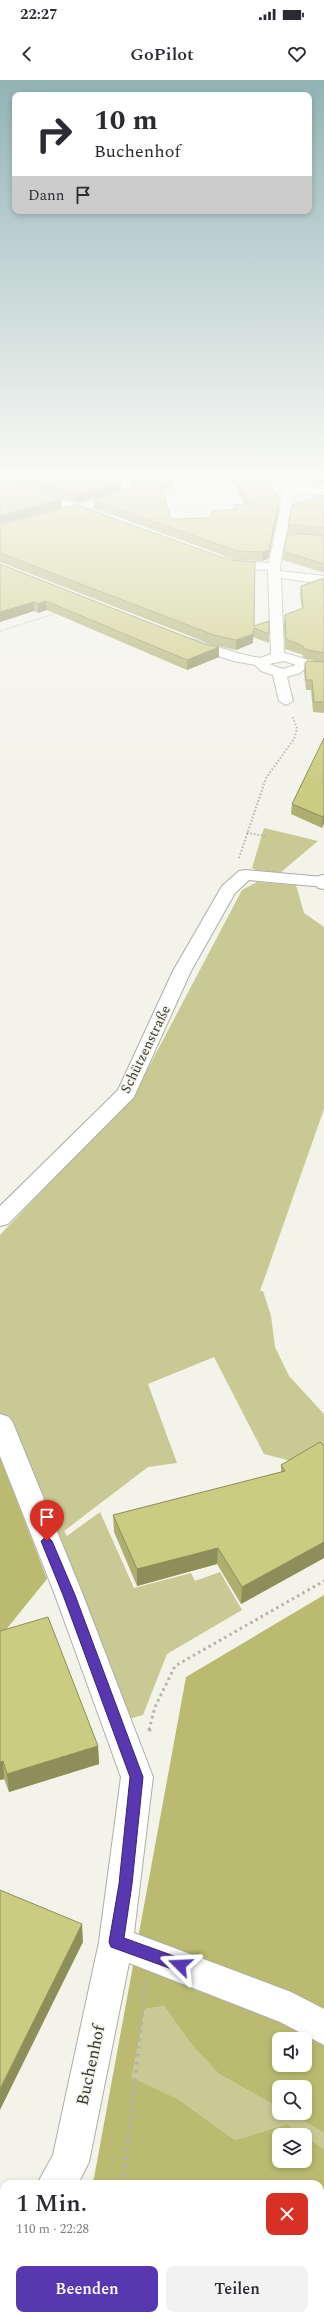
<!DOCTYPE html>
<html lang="de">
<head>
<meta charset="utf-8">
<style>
	:root { --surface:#fff; --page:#f2f2f3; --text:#2b2b33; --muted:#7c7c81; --accent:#5838b0 }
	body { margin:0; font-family:Spectral,serif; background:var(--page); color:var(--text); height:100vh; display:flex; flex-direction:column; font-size:15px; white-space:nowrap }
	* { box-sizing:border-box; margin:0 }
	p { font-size:13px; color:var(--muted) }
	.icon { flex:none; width:22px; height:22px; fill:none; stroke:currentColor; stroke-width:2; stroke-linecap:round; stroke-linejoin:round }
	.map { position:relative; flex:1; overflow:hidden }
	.side { position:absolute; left:0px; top:2100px; width:324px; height:140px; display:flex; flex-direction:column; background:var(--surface); border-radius:12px 12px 0 0; box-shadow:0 2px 6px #0003 }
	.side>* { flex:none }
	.top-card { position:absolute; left:12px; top:12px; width:300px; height:122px; border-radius:8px; box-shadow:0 2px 6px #0003; background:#fff; color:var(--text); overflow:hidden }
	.buttons { position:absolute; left:272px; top:1952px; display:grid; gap:8px }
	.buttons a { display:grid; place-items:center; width:40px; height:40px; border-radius:8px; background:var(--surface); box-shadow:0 2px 6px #0003; font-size:20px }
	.pin { position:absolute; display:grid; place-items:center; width:34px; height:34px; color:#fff; margin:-41px -17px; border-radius:50% 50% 50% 0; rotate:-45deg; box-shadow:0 0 4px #0007 }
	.pin .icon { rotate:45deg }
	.me { position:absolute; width:44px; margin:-22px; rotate:291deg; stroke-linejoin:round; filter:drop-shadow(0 0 3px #0008) }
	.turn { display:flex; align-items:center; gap:14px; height:84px; padding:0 16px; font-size:18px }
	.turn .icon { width:52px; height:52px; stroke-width:2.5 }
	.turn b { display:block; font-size:28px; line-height:34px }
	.then { display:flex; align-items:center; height:38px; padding:0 16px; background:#0003; gap:8px; font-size:15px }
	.round { display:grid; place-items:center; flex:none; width:42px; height:42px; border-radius:8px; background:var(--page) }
	.headline { display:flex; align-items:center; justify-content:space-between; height:68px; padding:0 16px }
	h1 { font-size:24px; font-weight:600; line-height:30px }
	.primary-button { display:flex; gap:8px; margin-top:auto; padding:8px 16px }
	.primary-button a { flex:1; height:46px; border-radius:8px; background:var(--accent); color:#fff; font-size:16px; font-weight:600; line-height:46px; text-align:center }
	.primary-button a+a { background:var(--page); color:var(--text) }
	.status { display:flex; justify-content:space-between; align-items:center; height:28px; padding:0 20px; background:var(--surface); direction:ltr }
	.status svg { height:11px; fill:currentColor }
	header { display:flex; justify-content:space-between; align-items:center; height:52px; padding:0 16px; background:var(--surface); font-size:18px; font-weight:600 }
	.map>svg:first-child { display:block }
</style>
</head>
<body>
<div class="status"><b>22:27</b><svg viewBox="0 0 49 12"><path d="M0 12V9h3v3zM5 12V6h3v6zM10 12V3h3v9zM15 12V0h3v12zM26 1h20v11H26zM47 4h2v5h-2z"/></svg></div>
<header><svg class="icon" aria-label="back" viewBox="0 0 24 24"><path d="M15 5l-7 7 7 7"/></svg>GoPilot<svg class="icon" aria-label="heart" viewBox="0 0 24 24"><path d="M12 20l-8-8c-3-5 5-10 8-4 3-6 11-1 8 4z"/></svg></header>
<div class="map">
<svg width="324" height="2240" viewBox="0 0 324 2240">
	<rect width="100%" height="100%" fill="#f3f3ea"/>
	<!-- green -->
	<path fill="#c8c993" d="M 264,748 L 318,761 L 280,793 L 258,791 L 252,788 Z
		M 257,802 L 296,805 L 304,833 L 324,847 L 324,1029 L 260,1211 L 263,1211 L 271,1236 L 275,1267 L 289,1296 L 324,1334 L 324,1383 L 291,1381 L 264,1374 L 214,1277 L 148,1304 L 177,1383 L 148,1387 L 64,1451 L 67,1456 L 100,1432 L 134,1508 L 191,1493 L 195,1501 L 220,1492 L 242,1530 L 167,1574 L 143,1635 L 129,1639 L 0,1334 L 0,1155 L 134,1015 L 242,810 Z
		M 164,1926 L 191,1964 L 219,1994 L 279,2028 L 279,2033 L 289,2033 L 324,2053 L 324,2069 L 287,2044 L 235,2060 L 178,2019 L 132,1999 L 145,1929 Z"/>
	<!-- forest -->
	<path fill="#babb70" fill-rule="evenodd" d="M 0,1377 L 47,1499 L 0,1557 Z
		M 324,1515 L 324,2053 L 289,2033 L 305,2033 L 305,2007 L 279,2007 L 279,2028 L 219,1994 L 191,1964 L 164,1926 L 145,1929 L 132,1998 L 178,2019 L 235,2060 L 287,2044 L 303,2055 L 279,2055 L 279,2081 L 305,2081 L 305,2056 L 324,2069 L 324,2240 L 0,2240 L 0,2235 L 4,2229 L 4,2236 L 320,2236 L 320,2104 L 90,2104 L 94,2098 L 186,1597 ZM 279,1959 L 305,1959 L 305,1985 L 279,1985 Z"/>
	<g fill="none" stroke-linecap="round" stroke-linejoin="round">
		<!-- minor casing -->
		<g stroke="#aeaea6" stroke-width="2">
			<path id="minor" d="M 107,392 L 118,392 L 132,404 L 133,406 L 131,416 L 107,424 L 99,424 L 99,420 L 122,412 L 123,407 Z
				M 284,392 L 294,392 L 294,407 L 324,409 L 324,415 L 294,413 L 280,487 L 280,491 L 324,496 L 324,504 L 281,498 L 284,573 L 306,579 L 310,584 L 300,593 L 287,597 L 293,621 L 286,625 L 279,621 L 273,595 L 261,591 L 255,585 L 234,581 L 186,566 L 184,563 L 191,559 L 241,574 L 260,578 L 271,574 L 268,490 L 234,488 L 219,481 L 225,477 L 235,481 L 269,483 L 284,410 ZM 284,581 L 296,585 L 283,589 L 269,584 Z
				M 0,398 L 103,434 L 105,436 L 99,439 L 95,438 L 0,405 Z
				M 245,790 L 323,797 L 324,807 L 249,800 L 235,813 L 191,891 L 134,1017 L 8,1144 L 0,1146 L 0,1126 L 118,1010 L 173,891 L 222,806 L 239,791 Z
				M 0,1334 L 9,1337 L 13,1343 L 83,1515 L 153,1697 L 134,1853 L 291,1912 L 324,1929 L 324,1965 L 280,1942 L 129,1883 L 89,2082 L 78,2104 L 37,2104 L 53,2075 L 99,1862 L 121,1697 L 55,1515 L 0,1376 Z
				M 4,2165 L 4,2210 L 0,2212 L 0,2167 Z"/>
		</g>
		<!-- major casing -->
		<g stroke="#aeaea6" stroke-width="2">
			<path id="major" d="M 324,795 L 324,809 L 318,808 L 316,804 L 318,796 Z"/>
		</g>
		<!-- path-far3 -->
		<path stroke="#b4b4ad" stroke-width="1.5" stroke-dasharray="1 1.5" stroke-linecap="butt" d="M 0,551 L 57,533"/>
		<!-- path-far2 -->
		<path stroke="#b4b4ad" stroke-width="2" stroke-dasharray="1.5 2" stroke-linecap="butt" d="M 247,753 L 266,756
			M 239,778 L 266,698 L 294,659 L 297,648 L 292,636"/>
		<!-- path-far1 -->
		<path stroke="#b4b4ad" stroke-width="3" stroke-dasharray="2.5 3.5" stroke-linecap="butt" d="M 149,1650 L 155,1627 L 175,1586 L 324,1501"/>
		<!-- path -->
		<path stroke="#b4b4ad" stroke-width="4" stroke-dasharray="3 5" stroke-linecap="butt" d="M 149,1651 L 150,1649
			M 123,2104 L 146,1902
			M 142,2236 L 143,2240"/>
		<!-- minor -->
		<use href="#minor" fill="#fff" fill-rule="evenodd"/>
		<!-- major -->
		<use href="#major" fill="#fff" fill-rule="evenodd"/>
	</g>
	<!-- wall -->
	<path fill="#aeaf6f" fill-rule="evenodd" d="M 0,392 L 114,392 L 121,408 L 121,411 L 77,423 L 0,397 Z
		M 120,392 L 265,392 L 279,420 L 279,429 L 268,479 L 262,481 L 236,480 L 93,428 L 93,420 L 132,408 L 133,404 ZM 230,397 L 245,425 L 234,425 L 234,429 L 210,438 L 171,439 L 163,410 L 173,409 L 173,401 L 172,399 Z
		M 294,392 L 324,392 L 324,404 L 296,396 Z
		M 324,415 L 324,493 L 283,480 L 283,471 L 306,455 L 288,453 L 288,444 Z
		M 0,445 L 254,546 L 269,554 L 269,563 L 253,557 L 253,563 L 236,570 L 213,565 L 0,482 Z
		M 0,484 L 219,577 L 187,590 L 47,530 L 38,533 L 34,531 L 0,542 Z
		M 324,498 L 324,633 L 313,632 L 311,610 L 306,610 L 304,592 L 305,583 L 319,582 L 303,578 L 303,575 L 285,569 L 284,545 L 285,535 L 302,529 L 300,515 L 301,506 Z
		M 324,658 L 324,743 L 322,748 L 291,734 L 292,724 Z
		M 324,1366 L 324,1478 L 241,1524 L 217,1484 L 137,1506 L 114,1452 L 113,1435 L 281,1392 L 281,1385 Z
		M 0,1551 L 98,1666 L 99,1684 L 9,1712 L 4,1699 L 0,1700 Z"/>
	<!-- shaded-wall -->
	<path fill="#8d8f5a" d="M 121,399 L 121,411 L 77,423 L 77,415 Z
		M 61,419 L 61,428 L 0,444 L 0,436 Z
		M 279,420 L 279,429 L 268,479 L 262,481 L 262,472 Z
		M 46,521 L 47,530 L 38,533 L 38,524 Z
		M 34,522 L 34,531 L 0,542 L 0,532 Z
		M 254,548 L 253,563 L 236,570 L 236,560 Z
		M 219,567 L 219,577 L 187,590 L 187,580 Z
		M 324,734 L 324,743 L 322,748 L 323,737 Z
		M 324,1462 L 324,1478 L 241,1524 L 242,1507 Z
		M 218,1468 L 217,1484 L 137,1506 L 137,1489 Z
		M 98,1666 L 99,1684 L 9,1712 L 7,1694 Z
		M 3,1681 L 4,1699 L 0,1700 L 0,1682 Z
		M 82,1844 L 83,1862 L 0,2030 L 0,2009 Z"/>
	<!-- building -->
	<path fill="#cacc81" stroke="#8d8f5a" d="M 8,392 L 114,392 L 121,399 L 121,403 L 77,415 Z
		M 129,392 L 169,392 L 173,401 L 160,402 L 171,439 L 210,438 L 212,431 L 237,429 L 234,425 L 250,424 L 232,392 L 265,392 L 279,420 L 269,470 L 262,472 L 237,471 L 93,420 L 132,408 L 134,397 Z
		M 310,392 L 324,392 L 324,396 Z
		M 0,399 L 61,419 L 0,436 Z
		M 324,415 L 324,448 L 288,444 L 292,425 Z
		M 76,425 L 230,480 L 255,482 L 254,546 L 269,541 L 269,554 L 254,548 L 253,554 L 236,560 L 214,555 L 0,473 L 0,445 Z
		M 287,454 L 324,455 L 324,484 L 283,471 Z
		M 0,484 L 204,564 L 219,567 L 187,580 L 46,521 L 38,524 L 34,522 L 0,532 Z
		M 324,498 L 324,573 L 308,570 L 303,568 L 303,566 L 286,559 L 285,535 L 303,528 L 301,506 Z
		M 308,581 L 324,582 L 324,622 L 314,622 L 312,600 L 306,600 L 305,583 Z
		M 324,658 L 324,734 L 323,737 L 292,724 Z
		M 320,1362 L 324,1366 L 324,1462 L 242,1507 L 218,1468 L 137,1489 L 113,1435 L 285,1391 L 281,1385 Z
		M 48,1537 L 98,1666 L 7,1694 L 3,1681 L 0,1682 L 0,1551 Z
		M 0,1810 L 82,1844 L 0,2009 Z"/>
	<!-- sky -->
	<linearGradient id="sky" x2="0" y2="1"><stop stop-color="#91b3b4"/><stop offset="0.56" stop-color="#fafaf6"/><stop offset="1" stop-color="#fafaf6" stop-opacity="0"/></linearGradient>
	<rect width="324" height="706" fill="url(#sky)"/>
	<!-- route -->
	<path fill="#5838b0" stroke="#392472" d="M 47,1456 L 52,1461 L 75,1515 L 143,1697 L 132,1804 L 124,1858 L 185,1880 L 187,1885 L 185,1890 L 180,1892 L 111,1867 L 109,1862 L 119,1804 L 130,1697 L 63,1515 L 41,1461 Z"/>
	<g text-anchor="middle" stroke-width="3" stroke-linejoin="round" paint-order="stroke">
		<!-- street labels -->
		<g font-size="14" fill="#393936" stroke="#f3f3ea">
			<text transform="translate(145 969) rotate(-64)" y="5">Schützenstraße</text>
		</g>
		<!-- near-street labels -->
		<g font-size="17" fill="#393936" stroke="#f3f3ea">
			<text transform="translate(90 1985) rotate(-78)" y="6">Buchenhof</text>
		</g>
	</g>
</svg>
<div class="buttons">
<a><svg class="icon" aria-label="sound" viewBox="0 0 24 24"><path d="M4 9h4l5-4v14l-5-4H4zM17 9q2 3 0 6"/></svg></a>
<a><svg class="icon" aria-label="search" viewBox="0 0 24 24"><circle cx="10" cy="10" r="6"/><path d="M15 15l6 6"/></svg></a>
<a><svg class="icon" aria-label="layers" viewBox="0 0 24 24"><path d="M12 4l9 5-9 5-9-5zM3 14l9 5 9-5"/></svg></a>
</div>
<div class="pin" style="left:47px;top:1461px;background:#d93025"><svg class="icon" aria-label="arrive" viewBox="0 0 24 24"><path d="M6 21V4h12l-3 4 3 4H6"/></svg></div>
<svg class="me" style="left:180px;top:1885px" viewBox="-20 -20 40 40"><path d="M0-17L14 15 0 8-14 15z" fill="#5838b0" stroke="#fff" stroke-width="4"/></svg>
<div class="top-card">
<div class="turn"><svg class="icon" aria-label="right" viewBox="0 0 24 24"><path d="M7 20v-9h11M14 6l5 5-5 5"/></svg><div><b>10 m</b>Buchenhof</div></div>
<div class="then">Dann<svg class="icon" aria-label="arrive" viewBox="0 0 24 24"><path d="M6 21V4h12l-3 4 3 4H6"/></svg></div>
</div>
<section class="side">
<div class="headline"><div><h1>1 Min.</h1><p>110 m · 22:28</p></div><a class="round" style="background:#d93025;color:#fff"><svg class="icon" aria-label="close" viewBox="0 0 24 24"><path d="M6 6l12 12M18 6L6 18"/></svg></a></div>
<div class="primary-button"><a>Beenden</a><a>Teilen</a></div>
</section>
</div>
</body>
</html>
